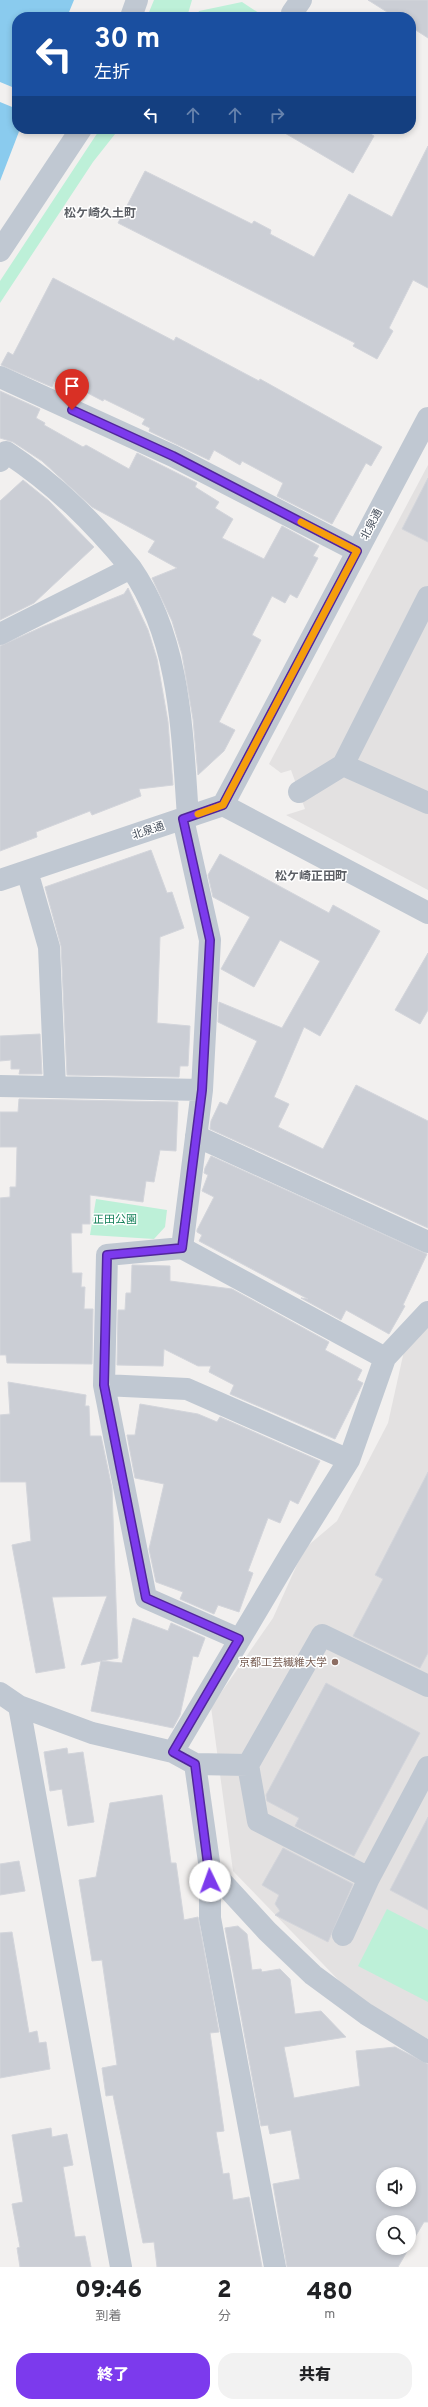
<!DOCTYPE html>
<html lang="ja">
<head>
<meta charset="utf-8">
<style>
	:root { --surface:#fff; --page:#f2f2f2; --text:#202124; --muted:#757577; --accent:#7c3aed }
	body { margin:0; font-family:Overpass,"Noto Sans JP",sans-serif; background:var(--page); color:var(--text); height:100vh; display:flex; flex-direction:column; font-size:15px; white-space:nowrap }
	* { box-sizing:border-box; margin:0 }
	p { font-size:13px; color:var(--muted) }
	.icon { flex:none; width:22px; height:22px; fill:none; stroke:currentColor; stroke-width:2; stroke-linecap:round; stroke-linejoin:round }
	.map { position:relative; height:2267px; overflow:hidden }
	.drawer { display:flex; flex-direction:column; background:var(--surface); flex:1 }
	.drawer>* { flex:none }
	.banner { position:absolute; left:12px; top:12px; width:404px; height:122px; border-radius:16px; box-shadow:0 2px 6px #0003; background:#1a4fa0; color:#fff; overflow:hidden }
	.fabs { position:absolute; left:376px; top:2167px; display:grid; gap:8px }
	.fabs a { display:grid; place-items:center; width:40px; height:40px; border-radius:50%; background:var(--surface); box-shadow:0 2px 6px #0003; font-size:20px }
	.pin { position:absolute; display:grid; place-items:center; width:34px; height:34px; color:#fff; margin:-41px -17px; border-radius:50% 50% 50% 0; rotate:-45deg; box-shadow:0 0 4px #0007 }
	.pin .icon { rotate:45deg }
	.me { position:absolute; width:44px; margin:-22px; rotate:357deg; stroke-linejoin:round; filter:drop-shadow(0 0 3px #0008) }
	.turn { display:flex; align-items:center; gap:14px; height:84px; padding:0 16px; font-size:18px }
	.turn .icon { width:52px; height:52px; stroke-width:2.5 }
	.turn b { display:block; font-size:28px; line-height:34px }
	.lanes { display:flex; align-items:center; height:38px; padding:0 16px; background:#0003; justify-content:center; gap:20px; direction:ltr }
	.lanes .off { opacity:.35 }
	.eta { display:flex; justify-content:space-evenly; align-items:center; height:68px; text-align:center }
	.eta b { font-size:24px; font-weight:800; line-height:28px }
	.button { display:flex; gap:8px; margin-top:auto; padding:8px 16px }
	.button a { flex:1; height:46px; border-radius:16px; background:var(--accent); color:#fff; font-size:16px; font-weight:800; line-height:46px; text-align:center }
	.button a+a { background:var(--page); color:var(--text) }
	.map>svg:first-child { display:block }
</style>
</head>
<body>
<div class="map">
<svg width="428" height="2267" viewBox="0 0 428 2267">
	<rect width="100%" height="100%" fill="#f2f0ef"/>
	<!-- education -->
	<path fill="#e3e1e1" d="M 428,465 L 428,890 L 286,815 L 305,809 L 291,770 L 281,773 L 269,764 Z
		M 428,1326 L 428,2039 L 351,1993 L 233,1871 L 211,1707 L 273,1618 L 304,1549 L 337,1521 L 388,1423 L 404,1351 Z"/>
	<!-- green -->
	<path fill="#bdf0d8" d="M 154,0 L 192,0 L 187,17 L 147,17 Z
		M 242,2 L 265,17 L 196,17 L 199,11 Z
		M 100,129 L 119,129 L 93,162 L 0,303 L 0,281 Z
		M 96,1199 L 167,1210 L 165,1227 L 154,1239 L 90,1235 Z
		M 387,1909 L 428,1930 L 428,2002 L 358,1966 Z"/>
	<!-- water -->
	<path fill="#8acbee" d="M 0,0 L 74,0 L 67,17 L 17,17 L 17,89 L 0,82 Z
		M 0,102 L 17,109 L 17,129 L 20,129 L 0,181 Z"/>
	<!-- building -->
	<path fill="#cbced5" stroke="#d3d5db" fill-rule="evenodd" d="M 368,0 L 428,0 L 428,38 L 411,27 L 411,17 L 395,17 Z
		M 278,129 L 362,129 L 374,136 L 353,173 Z
		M 428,146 L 428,288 L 413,280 L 389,328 L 393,331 L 377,359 L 353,346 L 355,343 L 118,223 L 145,171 L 252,224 L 254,221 L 271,230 L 270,234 L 314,257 L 349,194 L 392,217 Z
		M 53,278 L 174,341 L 176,337 L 259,381 L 260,379 L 382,447 L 371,466 L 366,463 L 332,524 L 277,496 L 283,483 L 242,461 L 240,465 L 214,450 L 209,460 L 149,431 L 150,428 L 142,424 L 145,419 L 104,399 L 103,401 L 76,387 L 74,391 L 54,381 L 52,387 L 1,365 L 8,352 L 13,355 Z
		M 0,391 L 40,409 L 36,418 L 45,423 L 44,425 L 83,447 L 86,445 L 129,469 L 137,453 L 197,483 L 195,487 L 219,502 L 215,508 L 233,519 L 222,538 L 264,559 L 282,526 L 319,546 L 313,556 L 318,558 L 297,598 L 290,594 L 285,603 L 272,596 L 252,635 L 261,640 L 219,722 L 235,730 L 224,751 L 198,775 L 193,719 L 182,654 L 172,621 L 152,578 L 177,568 L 148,552 L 155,541 L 92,507 L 42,461 L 13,442 L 0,438 Z
		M 428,478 L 428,542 L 402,529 Z
		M 23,480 L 49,501 L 94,547 L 34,603 L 0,620 L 0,501 Z
		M 128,588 L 148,630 L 157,659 L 168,722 L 173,785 L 139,789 L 141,796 L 92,815 L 90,811 L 36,832 L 37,837 L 0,851 L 0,646 L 42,627 L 124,594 Z
		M 151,850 L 167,893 L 172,892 L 184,928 L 160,937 L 157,1023 L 190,1026 L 188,1066 L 180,1066 L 179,1077 L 67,1075 L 61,946 L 45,887 Z
		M 220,854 L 329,913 L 333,905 L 380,931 L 320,1036 L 304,1027 L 274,1097 L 289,1104 L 278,1127 L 323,1149 L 356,1085 L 428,1121 L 428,1228 L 210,1129 L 211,1121 L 220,1102 L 227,1105 L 257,1041 L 218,1022 L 219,1002 L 282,1028 L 320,961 L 280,940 L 254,987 L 221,969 L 250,917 L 213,897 L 208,875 Z
		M 428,953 L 428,1010 L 420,1024 L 395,1010 Z
		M 40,1034 L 42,1074 L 19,1074 L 20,1069 L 11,1069 L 11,1060 L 0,1061 L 0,1036 Z
		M 19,1099 L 178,1102 L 176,1151 L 160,1150 L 154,1182 L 146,1181 L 143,1202 L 90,1195 L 90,1224 L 82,1224 L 82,1233 L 71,1233 L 72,1273 L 82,1273 L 81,1287 L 85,1287 L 84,1309 L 93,1309 L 92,1364 L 7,1363 L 6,1355 L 0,1355 L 0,1198 L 10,1197 L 10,1187 L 16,1187 L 17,1147 L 0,1147 L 0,1112 L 18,1112 Z
		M 211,1156 L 427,1254 L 403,1305 L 405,1306 L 389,1334 L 346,1310 L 341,1320 L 301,1298 L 308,1299 L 199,1241 L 202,1235 L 197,1232 L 197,1230 L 214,1197 L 202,1191 L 208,1175 L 204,1173 L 205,1168 Z
		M 132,1265 L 170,1266 L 170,1281 L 232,1289 L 329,1342 L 325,1350 L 362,1370 L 357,1380 L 363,1383 L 335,1439 L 230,1394 L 234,1385 L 209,1372 L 211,1366 L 198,1366 L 164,1349 L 163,1366 L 117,1365 L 118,1310 L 125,1310 L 126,1293 L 131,1293 Z
		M 8,1382 L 86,1395 L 85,1406 L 89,1406 L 90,1436 L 101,1436 L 112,1488 L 118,1658 L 102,1661 L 122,1663 L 133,1618 L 168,1631 L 171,1623 L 205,1638 L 198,1657 L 193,1656 L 180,1715 L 173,1728 L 91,1711 L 101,1661 L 81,1665 L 107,1596 L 52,1597 L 65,1668 L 36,1673 L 12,1545 L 31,1541 L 26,1482 L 0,1482 L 0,1415 L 10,1414 Z
		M 140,1404 L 198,1414 L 217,1422 L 220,1417 L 320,1461 L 298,1504 L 290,1500 L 280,1523 L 268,1518 L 248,1571 L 253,1573 L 239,1612 L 218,1605 L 214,1614 L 180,1599 L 183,1592 L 156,1582 L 149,1549 L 164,1484 L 135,1478 L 127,1435 L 135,1435 Z
		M 428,1472 L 428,1653 L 420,1668 L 353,1636 L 383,1579 L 375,1575 Z
		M 326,1683 L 420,1733 L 354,1856 L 295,1826 L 299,1818 L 267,1801 L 266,1795 Z
		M 67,1748 L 68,1754 L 83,1752 L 94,1822 L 68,1826 L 62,1789 L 50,1791 L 44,1752 Z
		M 162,1795 L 171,1863 L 176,1863 L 184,1920 L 198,1917 L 219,2032 L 210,2033 L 224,2131 L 216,2132 L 223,2174 L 229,2173 L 233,2200 L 249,2197 L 262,2267 L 157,2267 L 154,2242 L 143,2243 L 113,2095 L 106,2096 L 102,2068 L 117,2065 L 102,1960 L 92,1961 L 79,1880 L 96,1877 L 110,1803 Z
		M 428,1817 L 428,1910 L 390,1890 Z
		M 283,1848 L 353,1884 L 328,1942 L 275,1915 L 280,1911 L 275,1904 L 279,1895 L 262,1885 Z
		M 19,1861 L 25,1891 L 0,1895 L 0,1864 Z
		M 238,1926 L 247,1934 L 252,1970 L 261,1969 L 262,1972 L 280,1969 L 290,1979 L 295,2014 L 321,2011 L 346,2037 L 284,2047 L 294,2098 L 360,2086 L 356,2051 L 395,2047 L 428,2064 L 428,2222 L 424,2222 L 409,2247 L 409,2222 L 383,2222 L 383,2248 L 409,2248 L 398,2267 L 287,2267 L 273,2184 L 300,2179 L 291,2130 L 270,2134 L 268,2125 L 261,2126 L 225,1928 ZM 383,2174 L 409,2174 L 409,2200 L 383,2200 Z
		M 12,1932 L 29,2033 L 37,2031 L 39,2043 L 46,2042 L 50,2069 L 0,2078 L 0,1933 Z
		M 51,2128 L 52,2137 L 67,2134 L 73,2165 L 63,2167 L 75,2237 L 85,2236 L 91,2267 L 20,2267 L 17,2248 L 20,2247 L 12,2204 L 23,2202 L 12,2135 Z"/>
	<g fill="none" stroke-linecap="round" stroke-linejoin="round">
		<!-- minor -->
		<path stroke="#c0c8d2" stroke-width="22" d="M 292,13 L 301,0
			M 131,17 L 137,0
			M 0,251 L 81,129
			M 0,377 L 173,456 L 357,551
			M 0,461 L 6,452 C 57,486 92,521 131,568 L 0,634
			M 131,568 C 181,640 182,733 188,817
			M 428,597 L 343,765 L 428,803
			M 299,792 L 343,765
			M 223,805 L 428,913
			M 27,871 L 49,947 L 55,1087
			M 0,880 L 223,805 L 428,418
			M 0,1086 L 202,1090
			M 196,1136 L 428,1242
			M 182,1248 L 202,1090 L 210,940 L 183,819
			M 104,1385 L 187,1389 L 349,1460
			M 239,1639 L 146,1598 L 104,1385 L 107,1255 L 182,1248 L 385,1358
			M 0,1693 L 19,1706 L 92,1733 L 173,1752 L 195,1764 L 210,1869 L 267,1931 L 313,1975 L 366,2014 L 428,2052
			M 19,1706 L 121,2267
			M 173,1752 L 291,1553 L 349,1460 L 385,1358 L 428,1312
			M 195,1764 L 248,1765
			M 210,1869 L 210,1918 L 275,2267
			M 369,1878 L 428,1767
			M 343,1935 L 369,1878 L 258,1821 L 248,1765 L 322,1635 L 428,1686"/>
	</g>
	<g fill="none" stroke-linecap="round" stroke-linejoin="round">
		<!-- route casing -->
		<g stroke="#51269a" stroke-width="10">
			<path id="route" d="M 72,410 L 173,456 L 357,551 L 223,805 L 183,819 L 210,940 L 202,1090 L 182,1248 L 107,1255 L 104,1385 L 146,1598 L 239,1639 L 173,1752 L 195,1764 L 210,1881"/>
		</g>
		<!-- route -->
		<use href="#route" stroke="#7c3aed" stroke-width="7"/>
		<!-- slow -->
		<path stroke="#f59e0b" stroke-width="7" d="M 198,814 L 223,805 L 357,551 L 301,522"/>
	</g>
	<!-- markers -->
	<circle fill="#8d6e63" stroke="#fff" stroke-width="1.5" cx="335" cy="1662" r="4"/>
	<g text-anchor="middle" stroke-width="3" stroke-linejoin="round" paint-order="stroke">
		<!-- street labels -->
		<g font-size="11" fill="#47505d" stroke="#fff">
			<text transform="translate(371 524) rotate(-62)" y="4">北泉通</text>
			<text transform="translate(148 830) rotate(-18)" y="4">北泉通</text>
		</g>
		<!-- park labels -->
		<g font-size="11" fill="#15815a" stroke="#fff">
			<text x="115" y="1223">正田公園</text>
		</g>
		<!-- education labels -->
		<g font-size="11" fill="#785e54" stroke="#fff" text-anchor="end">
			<text x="327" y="1666">京都工芸繊維大学</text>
		</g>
		<!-- neighbourhood labels -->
		<g font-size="12" font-weight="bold" fill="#5c5f65" stroke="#fff">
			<text x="100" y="217">松ケ崎久土町</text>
			<text x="311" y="880">松ケ崎正田町</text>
		</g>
	</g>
</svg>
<div class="fabs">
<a><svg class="icon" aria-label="sound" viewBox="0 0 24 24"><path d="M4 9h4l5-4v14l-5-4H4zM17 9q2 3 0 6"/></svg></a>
<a><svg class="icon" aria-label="search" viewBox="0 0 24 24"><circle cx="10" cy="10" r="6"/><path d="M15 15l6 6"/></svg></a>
</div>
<div class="pin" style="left:72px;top:410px;background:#d93025"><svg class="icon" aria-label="arrive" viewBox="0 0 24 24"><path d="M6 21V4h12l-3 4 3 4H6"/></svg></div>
<svg class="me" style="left:210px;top:1881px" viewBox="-20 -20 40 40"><circle r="19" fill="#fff"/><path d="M0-13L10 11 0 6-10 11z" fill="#7c3aed"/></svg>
<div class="banner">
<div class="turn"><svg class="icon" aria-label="left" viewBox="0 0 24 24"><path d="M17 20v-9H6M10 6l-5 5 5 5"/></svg><div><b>30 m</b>左折</div></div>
<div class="lanes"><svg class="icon" aria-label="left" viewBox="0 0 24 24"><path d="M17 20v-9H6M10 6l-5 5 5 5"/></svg><svg class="icon off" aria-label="ahead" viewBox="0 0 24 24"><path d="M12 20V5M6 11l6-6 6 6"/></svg><svg class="icon off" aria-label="ahead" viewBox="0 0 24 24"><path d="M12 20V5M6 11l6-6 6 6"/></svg><svg class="icon off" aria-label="right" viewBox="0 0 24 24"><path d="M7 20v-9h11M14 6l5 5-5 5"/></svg></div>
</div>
</div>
<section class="drawer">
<div class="eta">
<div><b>09:46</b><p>到着</p></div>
<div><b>2</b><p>分</p></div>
<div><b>480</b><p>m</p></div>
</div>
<div class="button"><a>終了</a><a>共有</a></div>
</section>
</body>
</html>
